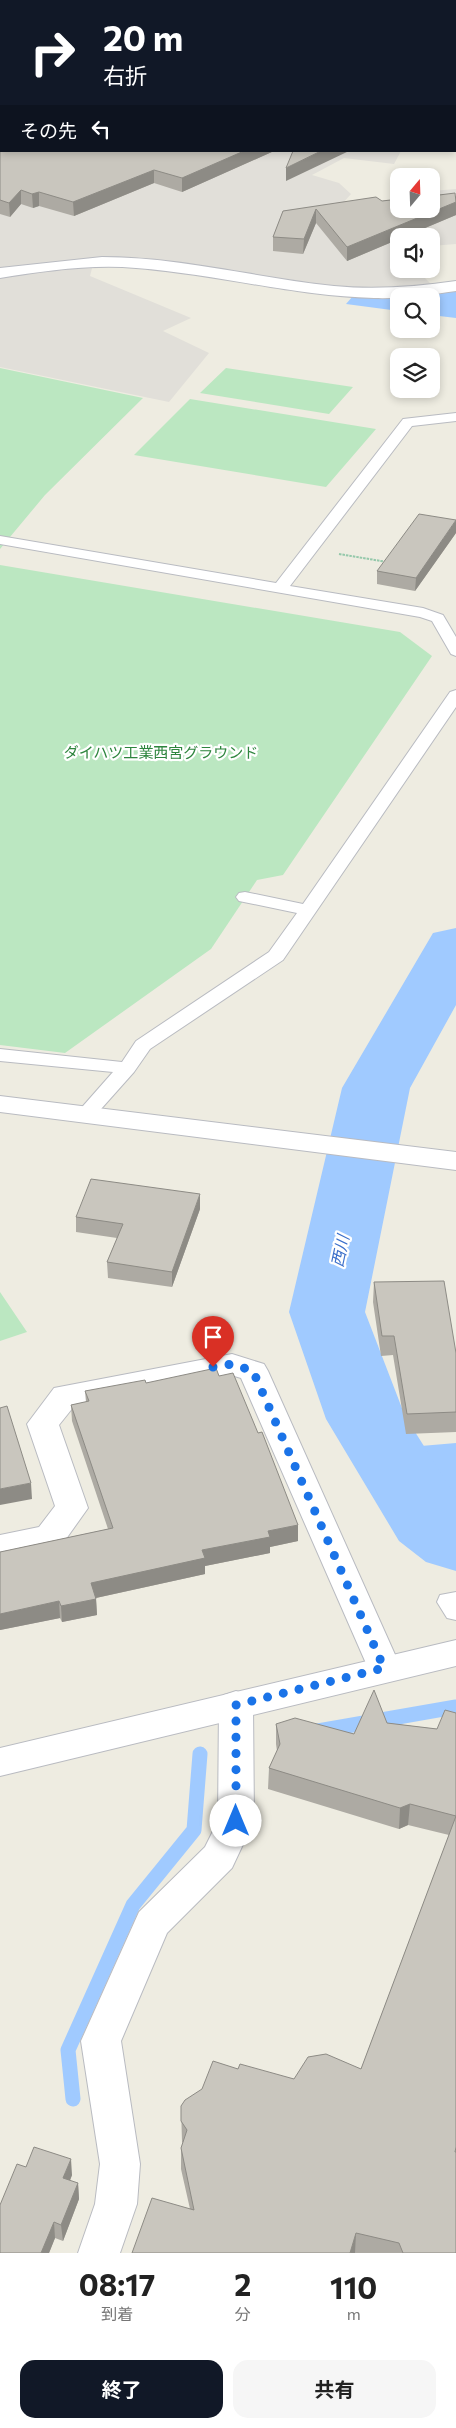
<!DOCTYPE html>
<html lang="ja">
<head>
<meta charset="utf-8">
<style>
	:root { --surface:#fff; --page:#f6f6f6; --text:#222; --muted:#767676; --accent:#111827 }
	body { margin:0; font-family:Commissioner,"Noto Sans JP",sans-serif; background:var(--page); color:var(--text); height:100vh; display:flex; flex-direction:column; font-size:19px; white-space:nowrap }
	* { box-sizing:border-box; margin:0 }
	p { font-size:16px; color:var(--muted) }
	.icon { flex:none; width:28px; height:28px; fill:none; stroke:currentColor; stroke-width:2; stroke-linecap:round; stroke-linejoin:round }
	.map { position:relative; height:2253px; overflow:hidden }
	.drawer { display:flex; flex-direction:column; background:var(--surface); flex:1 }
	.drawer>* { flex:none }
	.banner { position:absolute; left:0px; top:0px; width:456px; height:152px; box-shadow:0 2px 8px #0003; background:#111827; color:#fff; overflow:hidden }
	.needle { width:32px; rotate:19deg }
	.tools { position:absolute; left:390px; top:168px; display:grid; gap:10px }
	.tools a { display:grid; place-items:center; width:50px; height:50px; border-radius:10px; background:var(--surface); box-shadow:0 2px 8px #0003; font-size:25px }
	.pin { position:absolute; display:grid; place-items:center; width:42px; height:42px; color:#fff; margin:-51px -21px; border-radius:50% 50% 50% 0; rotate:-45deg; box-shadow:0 0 5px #0007 }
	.pin .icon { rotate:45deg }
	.me { position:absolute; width:55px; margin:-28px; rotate:0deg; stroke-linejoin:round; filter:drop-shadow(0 0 4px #0008) }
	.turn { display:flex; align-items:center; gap:18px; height:105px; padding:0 20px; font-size:22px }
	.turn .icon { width:65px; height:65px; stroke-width:2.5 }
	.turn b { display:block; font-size:35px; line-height:42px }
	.then { display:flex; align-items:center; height:48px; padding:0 20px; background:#0003; gap:10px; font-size:19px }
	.eta { display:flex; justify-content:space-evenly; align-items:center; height:85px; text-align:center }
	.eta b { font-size:30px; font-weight:700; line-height:35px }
	.action { display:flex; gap:10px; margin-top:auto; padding:10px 20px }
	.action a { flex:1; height:58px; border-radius:15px; background:var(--accent); color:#fff; font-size:20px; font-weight:700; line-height:58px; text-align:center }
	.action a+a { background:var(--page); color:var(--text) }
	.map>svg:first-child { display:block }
</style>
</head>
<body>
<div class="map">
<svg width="456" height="2253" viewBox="0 0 456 2253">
	<rect width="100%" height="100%" fill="#eeece1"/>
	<!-- industrial -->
	<path fill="#e1dfd9" d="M 0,35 L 1,151 L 401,151 L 394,164 L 344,158 L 312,175 L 339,183 L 351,194 L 342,204 L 390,204 L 399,193 L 399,209 L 431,209 L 431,191 L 456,189 L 456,244 L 431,246 L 431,236 L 399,236 L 399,269 L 416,269 L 432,285 L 389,289 L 325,285 L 139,257 L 95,257 L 90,276 L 191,318 L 163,331 L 209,353 L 169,402 L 0,367 Z"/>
	<!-- green -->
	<path fill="#bbe7c1" d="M 0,368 L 143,398 L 45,495 L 0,549 Z
		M 226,368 L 353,387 L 329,414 L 200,393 Z
		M 190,399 L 376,429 L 326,487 L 134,455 Z
		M 0,565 L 400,632 L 432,656 L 283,875 L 257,880 L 211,949 L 65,1053 L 0,1045 Z
		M 0,1292 L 27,1332 L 0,1341 Z"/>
	<!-- water -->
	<path fill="#a0caff" d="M 456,290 L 456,318 L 431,315 L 431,296 L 399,296 L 399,311 L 346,304 L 353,296 Z
		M 456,1443 L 456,1509 L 442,1500 L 421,1446 Z"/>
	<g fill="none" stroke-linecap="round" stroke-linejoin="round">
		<!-- stream -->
		<path stroke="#a0caff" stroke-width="15" d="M 318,1731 L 456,1707
			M 73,2099 L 68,2050 L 133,1905 L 194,1830 L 200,1754"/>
		<!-- river -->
		<path fill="#a0caff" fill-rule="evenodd" d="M 456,928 L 456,1005 L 410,1088 L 365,1312 L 405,1416 L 456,1497 L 456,1571 L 426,1562 L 399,1541 L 326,1419 L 289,1312 L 342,1088 L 433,933 Z"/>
		<!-- service casing -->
		<g stroke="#b9bbc1" stroke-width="2">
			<path id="service" d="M 456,413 L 456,421 L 412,426 L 290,586 L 423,608 L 443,615 L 456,637 L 456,656 L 451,654 L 432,621 L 420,617 L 0,544 L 0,536 L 276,583 L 403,419 Z
				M 456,690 L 456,707 L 283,960 L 150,1049 L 134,1072 L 93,1118 L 86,1120 L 79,1118 L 76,1114 L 113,1072 L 0,1061 L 0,1049 L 122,1062 L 136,1041 L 269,952 L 297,913 L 239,901 L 236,897 L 239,893 L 245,892 L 303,904 L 450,692 Z
				M 456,1592 L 456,1620 L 447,1618 L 437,1602 L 440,1595 Z"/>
		</g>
		<!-- minor casing -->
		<g stroke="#b9bbc1" stroke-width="2">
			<path id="minor" d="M 0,0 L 7,0 L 7,1 L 1,1 L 1,5 Z
				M 450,0 L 456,0 L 456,7 L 455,1 Z
				M 0,36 L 1,36 L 1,44 L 0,44 Z
				M 102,257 C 180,257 257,278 334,286 C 375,290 415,287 456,281 L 456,291 C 428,295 401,299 374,298 C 294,296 216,274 136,268 C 91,264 45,271 0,278 L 0,268 Z
				M 232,1354 L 264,1364 L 268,1371 L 401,1668 L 396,1677 L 384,1681 L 372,1677 L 241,1378 L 231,1375 L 75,1405 L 59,1425 L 88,1508 L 61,1546 L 0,1559 L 0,1535 L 39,1527 L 55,1506 L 27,1424 L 54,1388 Z
				M 236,1691 L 248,1695 L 253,1705 L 254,1821 L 232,1868 L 167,1933 L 121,2041 L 140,2164 L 137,2204 L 120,2253 L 78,2253 L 95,2204 L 100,2164 L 81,2041 L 139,1912 L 205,1847 L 218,1821 L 219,1705 L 224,1695 Z"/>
		</g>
		<!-- tertiary casing -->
		<g stroke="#b9bbc1" stroke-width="2">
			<path id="tertiary" d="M 0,67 L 1,67 L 1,75 L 0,75 Z
				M 0,1096 L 456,1152 L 456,1170 L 0,1112 Z
				M 456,1640 L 456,1666 L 0,1776 L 0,1748 Z"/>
		</g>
		<!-- path -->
		<path stroke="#94c8aa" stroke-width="2" stroke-dasharray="2.5 1" stroke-linecap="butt" d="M 339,554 L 387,562"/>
		<!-- service -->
		<use href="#service" fill="#fff" fill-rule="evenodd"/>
		<!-- minor -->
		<use href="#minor" fill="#fff" fill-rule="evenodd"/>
		<!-- tertiary -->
		<use href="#tertiary" fill="#fff" fill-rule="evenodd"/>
	</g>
	<!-- wall -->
	<path fill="#adaaa3" d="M 0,148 L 1,151 L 274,151 L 182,192 L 154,183 L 74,216 L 39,206 L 33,208 L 21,204 L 10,217 L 0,214 Z
		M 456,196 L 456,215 L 347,261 L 316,223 L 303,254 L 273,251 L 273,237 L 283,211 L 382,201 Z
		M 456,533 L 415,591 L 377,584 L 377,571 Z
		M 200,1209 L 172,1287 L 108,1278 L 107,1262 L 117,1238 L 76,1232 L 76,1217 Z
		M 374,1282 L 456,1353 L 456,1432 L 406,1434 L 393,1355 L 381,1356 L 373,1302 Z
		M 219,1376 L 298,1525 L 298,1541 L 270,1547 L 270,1553 L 205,1566 L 205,1574 L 96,1598 L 97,1615 L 62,1622 L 60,1618 L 0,1630 L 0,1552 L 108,1529 L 72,1421 L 71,1405 L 86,1402 L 85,1391 L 146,1383 Z
		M 456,1713 L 456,2253 L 132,2253 L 190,2209 L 181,2169 L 181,2148 L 183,2143 L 182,2142 L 181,2106 L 238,2069 L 294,2079 L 361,2069 L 449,1835 L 408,1825 L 399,1829 L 268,1789 L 269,1768 L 277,1751 L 276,1744 L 276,1724 L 354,1734 L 387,1723 L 437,1729 Z
		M 26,2167 L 72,2175 L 70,2181 L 78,2183 L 79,2199 L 63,2241 L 55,2238 L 49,2253 L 0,2253 Z"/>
	<!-- shaded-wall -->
	<path fill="#8d8b85" d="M 0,82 L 1,82 L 1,95 L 0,95 Z
		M 244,151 L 274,151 L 182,192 L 182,178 Z
		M 321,151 L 349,151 L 286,181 L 286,168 Z
		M 154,170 L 154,183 L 74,216 L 73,202 Z
		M 21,190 L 21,204 L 10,217 L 9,203 Z
		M 39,192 L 39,206 L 33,208 L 32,194 Z
		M 456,202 L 456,215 L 406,236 L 399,236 L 399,239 L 347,261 L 347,247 Z
		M 316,209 L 316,223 L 303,254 L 304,239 Z
		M 456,520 L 456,533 L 415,591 L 416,578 Z
		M 200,1194 L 200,1209 L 172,1287 L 172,1272 Z
		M 31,1483 L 32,1499 L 0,1505 L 0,1489 Z
		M 298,1525 L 298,1541 L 270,1547 L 270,1553 L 205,1566 L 205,1574 L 91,1599 L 91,1583 L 268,1531 Z
		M 96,1599 L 97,1615 L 62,1622 L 61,1606 Z
		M 59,1601 L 60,1618 L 0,1630 L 0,1614 Z
		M 410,1804 L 408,1825 L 399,1829 L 400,1808 Z
		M 71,2159 L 72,2175 L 64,2194 L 63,2178 Z
		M 78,2183 L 79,2199 L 63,2241 L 61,2225 Z
		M 54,2222 L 55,2238 L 49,2253 L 41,2253 Z
		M 356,2233 L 355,2253 L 350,2253 Z"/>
	<!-- building -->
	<path fill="#c9c6be" stroke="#8d8b85" d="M 1,147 L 1,151 L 244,151 L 182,178 L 154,170 L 73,202 L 39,192 L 32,194 L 21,190 L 9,203 L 0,200 L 0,148 Z
		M 293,151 L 321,151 L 286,168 Z
		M 455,193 L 456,202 L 347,247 L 316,209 L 304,239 L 273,237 L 283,211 L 376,197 L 382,201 L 399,199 L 399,209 L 431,209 L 431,196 Z
		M 419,514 L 456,520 L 416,578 L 377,571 Z
		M 91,1179 L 200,1194 L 172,1272 L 107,1262 L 123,1224 L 76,1217 Z
		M 444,1281 L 456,1353 L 456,1412 L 407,1414 L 394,1336 L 382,1336 L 374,1282 Z
		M 216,1368 L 219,1376 L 233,1373 L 258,1433 L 262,1432 L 298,1525 L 268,1531 L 270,1537 L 202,1550 L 205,1558 L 91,1583 L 96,1599 L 61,1606 L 59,1601 L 0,1614 L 0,1552 L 113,1528 L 71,1405 L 89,1401 L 85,1391 L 145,1380 L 146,1383 Z
		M 7,1406 L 31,1483 L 0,1489 L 0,1408 Z
		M 374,1690 L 387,1723 L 437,1729 L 445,1710 L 456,1713 L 456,2147 L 455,2152 L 456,2152 L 456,2253 L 403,2253 L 399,2243 L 356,2233 L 350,2253 L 132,2253 L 152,2198 L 194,2210 L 181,2148 L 187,2130 L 181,2121 L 181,2106 L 185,2100 L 202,2089 L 213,2061 L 238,2069 L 240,2064 L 294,2079 L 308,2057 L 326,2054 L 361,2069 L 456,1816 L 410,1804 L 400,1808 L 269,1768 L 280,1744 L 276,1724 L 295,1718 L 354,1734 Z
		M 34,2147 L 71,2159 L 63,2178 L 78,2183 L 61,2225 L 54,2222 L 41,2253 L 0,2253 L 0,2205 L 17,2164 L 26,2167 Z"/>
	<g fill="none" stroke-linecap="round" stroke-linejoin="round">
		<!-- route -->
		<path stroke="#1a73e8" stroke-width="9" stroke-dasharray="0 16.2" d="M 213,1367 L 232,1364 L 253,1371 L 384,1668 L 236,1705 L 236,1821"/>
	</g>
	<g text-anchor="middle" stroke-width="4.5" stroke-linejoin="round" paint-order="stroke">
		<!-- park labels -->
		<g font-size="15" fill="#2e853e" stroke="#fff">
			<text x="161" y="758">ダイハツ工業西宮グラウンド</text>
		</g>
		<!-- water labels -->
		<g font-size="16" font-style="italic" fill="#3b6fca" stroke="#fff">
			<text transform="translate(340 1251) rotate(-78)" y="6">西川</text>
		</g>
	</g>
</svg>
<div class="tools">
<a><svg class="needle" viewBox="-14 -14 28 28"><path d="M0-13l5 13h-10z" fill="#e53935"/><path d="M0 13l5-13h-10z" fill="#767676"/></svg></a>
<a><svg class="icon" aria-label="sound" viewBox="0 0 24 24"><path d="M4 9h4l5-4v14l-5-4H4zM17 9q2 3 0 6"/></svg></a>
<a><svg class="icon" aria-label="search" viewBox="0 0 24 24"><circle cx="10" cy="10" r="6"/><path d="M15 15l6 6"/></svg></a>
<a><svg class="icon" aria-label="layers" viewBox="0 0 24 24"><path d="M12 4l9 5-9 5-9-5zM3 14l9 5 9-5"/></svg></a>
</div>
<div class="pin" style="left:213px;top:1367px;background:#d93025"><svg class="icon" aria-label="arrive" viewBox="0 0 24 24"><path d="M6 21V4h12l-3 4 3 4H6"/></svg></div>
<svg class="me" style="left:236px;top:1821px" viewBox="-20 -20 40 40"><circle r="19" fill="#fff"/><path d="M0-13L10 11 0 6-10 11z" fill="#1a73e8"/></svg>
<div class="banner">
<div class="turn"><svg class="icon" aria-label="right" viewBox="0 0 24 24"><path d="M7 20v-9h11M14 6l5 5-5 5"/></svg><div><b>20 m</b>右折</div></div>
<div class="then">その先<svg class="icon" aria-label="left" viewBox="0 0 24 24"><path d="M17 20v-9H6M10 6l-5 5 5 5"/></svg></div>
</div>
</div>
<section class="drawer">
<div class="eta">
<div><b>08:17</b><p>到着</p></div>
<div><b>2</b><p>分</p></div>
<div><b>110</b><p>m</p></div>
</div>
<div class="action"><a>終了</a><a>共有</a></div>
</section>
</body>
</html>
